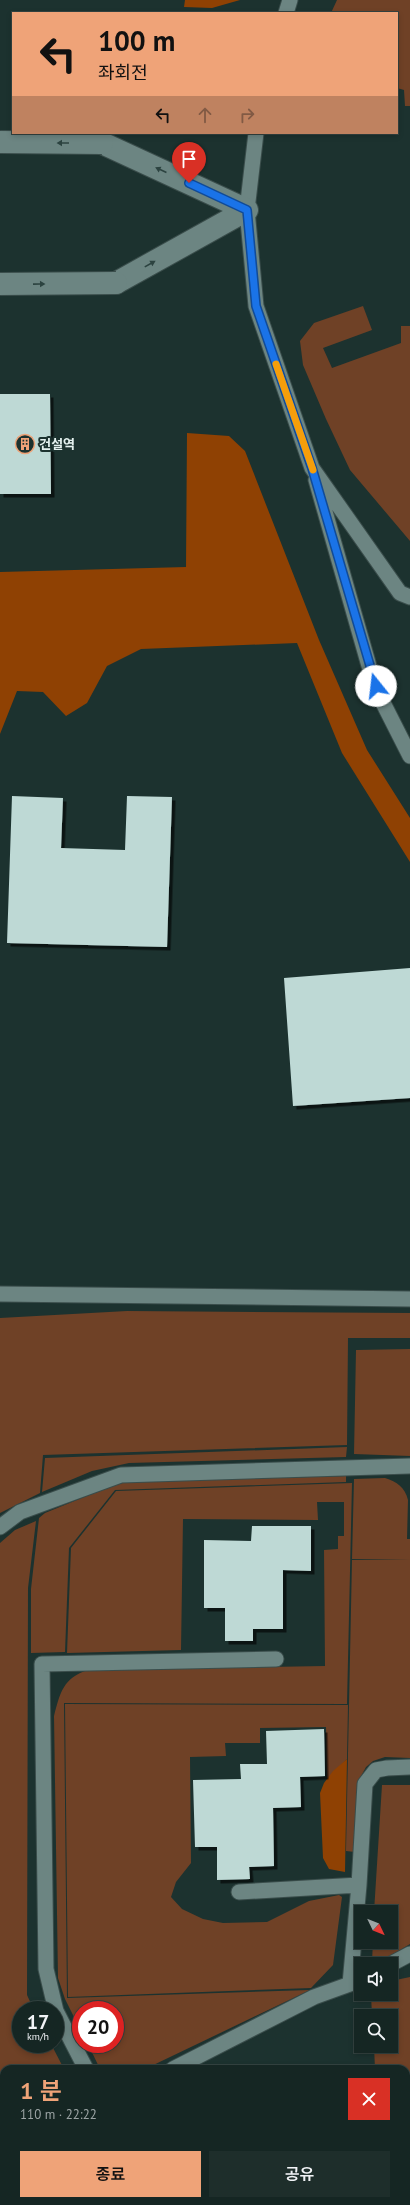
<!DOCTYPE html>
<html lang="ko">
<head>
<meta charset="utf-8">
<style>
	:root { --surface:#152623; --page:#1e2e2b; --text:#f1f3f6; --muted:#9da5a6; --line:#344341; --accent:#efa378 }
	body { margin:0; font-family:"PT Sans","Noto Sans KR",sans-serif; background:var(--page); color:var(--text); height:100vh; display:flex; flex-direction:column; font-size:15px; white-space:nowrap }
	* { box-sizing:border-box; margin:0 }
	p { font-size:13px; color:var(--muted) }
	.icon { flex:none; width:22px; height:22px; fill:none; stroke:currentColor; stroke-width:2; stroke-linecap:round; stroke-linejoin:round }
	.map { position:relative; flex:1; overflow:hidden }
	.details { position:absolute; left:0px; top:2065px; width:410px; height:140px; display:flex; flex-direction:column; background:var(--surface); border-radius:12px 12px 0 0; box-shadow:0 2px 6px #0003,0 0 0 1px var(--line) }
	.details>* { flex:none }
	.banner { position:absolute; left:12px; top:12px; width:386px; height:122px; border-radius:0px; box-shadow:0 2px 6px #0003,0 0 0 1px var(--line); background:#efa378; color:#111; overflow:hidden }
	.needle { width:26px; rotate:133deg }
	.tools { position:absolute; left:354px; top:1905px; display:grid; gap:8px }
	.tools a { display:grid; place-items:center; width:44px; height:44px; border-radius:0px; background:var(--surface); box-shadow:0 2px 6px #0003,0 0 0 1px var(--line); font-size:20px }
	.speed { position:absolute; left:12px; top:2001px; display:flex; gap:8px; font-size:20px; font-weight:700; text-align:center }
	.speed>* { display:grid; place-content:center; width:52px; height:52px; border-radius:50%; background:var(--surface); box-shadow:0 2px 6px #0003,0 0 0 1px var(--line); line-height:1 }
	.speed small { font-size:10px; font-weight:400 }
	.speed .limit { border:6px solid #d22; background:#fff; color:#111 }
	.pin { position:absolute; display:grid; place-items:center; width:34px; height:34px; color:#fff; margin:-41px -17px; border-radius:50% 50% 50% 0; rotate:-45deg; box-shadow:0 0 4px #0007 }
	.pin .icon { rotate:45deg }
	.me { position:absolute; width:44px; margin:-22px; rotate:344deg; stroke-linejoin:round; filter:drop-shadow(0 0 3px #0008) }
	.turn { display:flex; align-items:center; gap:14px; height:84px; padding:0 20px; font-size:18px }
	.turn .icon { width:52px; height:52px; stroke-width:2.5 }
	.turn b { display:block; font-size:28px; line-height:34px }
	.lanes { display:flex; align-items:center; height:38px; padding:0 20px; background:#0003; justify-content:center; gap:20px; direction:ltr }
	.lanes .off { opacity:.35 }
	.round { display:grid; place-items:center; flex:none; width:42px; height:42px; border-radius:0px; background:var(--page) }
	.head { display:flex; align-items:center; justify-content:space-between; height:68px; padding:0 20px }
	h1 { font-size:24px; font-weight:600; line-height:30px; color:var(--accent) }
	.button { display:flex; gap:8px; margin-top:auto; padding:8px 20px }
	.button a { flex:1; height:46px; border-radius:0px; background:var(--accent); color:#111; font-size:16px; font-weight:600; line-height:46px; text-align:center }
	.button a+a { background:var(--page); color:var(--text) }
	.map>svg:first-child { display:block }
</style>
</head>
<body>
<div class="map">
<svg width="410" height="2205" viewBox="0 0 410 2205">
	<defs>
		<filter id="shadow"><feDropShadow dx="3.5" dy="3.5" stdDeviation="0" flood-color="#0009"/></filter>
	</defs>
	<rect width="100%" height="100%" fill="#1c322f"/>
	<!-- green -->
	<path fill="#6f4126" d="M 337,0 L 410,0 L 410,106 L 405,106 L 404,90 L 397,88 L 397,13 L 331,13 Z
		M 363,306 L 372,330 L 323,348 L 332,368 L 401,343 L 401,326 L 410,326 L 410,541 L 350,470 L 326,419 L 303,365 L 300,341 L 314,323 Z
		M 127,1311 L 410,1313 L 410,1338 L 348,1338 L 347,1445 L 43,1455 L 40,1493 L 0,1513 L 0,1318 Z
		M 410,1349 L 410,1456 L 354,1454 L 356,1350 Z
		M 347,1447 L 346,1457 L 129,1463 L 92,1471 L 42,1492 L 45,1458 Z
		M 346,1476 L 346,1482 L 115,1490 L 69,1548 L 65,1652 L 31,1653 L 31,1589 L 39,1518 L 45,1513 L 121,1482 Z
		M 385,1478 C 397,1482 405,1487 408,1500 L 407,1539 L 410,1539 L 410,1560 L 352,1559 L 354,1479 Z
		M 352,1483 L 347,1704 L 64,1703 L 67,1998 L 310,1990 L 145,2069 L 100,2069 L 88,2044 L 115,2044 L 115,2010 L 81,2010 L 81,2031 L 65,1999 L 58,1978 L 54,1716 C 60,1693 63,1678 88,1670 L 325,1666 L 324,1550 L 338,1549 L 338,1536 L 344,1536 L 344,1502 L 317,1502 L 318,1520 L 183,1519 L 181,1650 L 67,1653 L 71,1548 L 116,1491 Z
		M 36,1521 L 28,1588 L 27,1995 L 34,2010 L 21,2010 L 21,2044 L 51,2044 L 64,2069 L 4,2069 L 4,2180 L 0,2180 L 0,1543 L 15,1530 Z
		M 352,1560 L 410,1560 L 410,1758 L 385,1757 L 373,1761 L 366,1767 L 360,1778 L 355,1852 L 346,1851 Z
		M 65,1704 L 348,1705 L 347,1759 L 327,1779 L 326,1727 L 260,1728 L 260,1743 L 225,1743 L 226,1756 L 190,1757 L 191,1863 L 176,1882 L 171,1897 L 182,1909 L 203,1919 L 223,1923 L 267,1922 L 309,1901 L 339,1895 L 342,1897 L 333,1965 L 311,1988 L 68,1997 Z
		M 382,1785 L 410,1785 L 410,1944 L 385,1959 L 372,1961 L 373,1942 L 391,1942 L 391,1912 L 374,1912 Z
		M 410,1977 L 410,2145 L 406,2146 L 406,2069 L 375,2069 L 374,2046 L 391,2046 L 391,2016 L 372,2016 L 371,1994 L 391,1994 L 391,1981 Z"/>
	<!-- forest -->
	<path fill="#8f4103" d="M 185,0 L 240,0 L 212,8 L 184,7 Z
		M 187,433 L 229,436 L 245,451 L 319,640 L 367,750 L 410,818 L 410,862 L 342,753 L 297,643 L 141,649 L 107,666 L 87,703 L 66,716 L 43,692 L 17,691 L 0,734 L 0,572 L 186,567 Z
		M 347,1759 L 345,1872 L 329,1869 L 323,1858 L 320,1793 L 324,1783 L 333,1771 Z"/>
	<!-- building -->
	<path fill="#bed9d5" filter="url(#shadow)" d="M 0,394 L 50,394 L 51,494 L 0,494 Z
		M 12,796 L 63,798 L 61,848 L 125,850 L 127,796 L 172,797 L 167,947 L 7,943 Z
		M 410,968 L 410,1098 L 293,1106 L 284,978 Z
		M 252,1526 L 311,1526 L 311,1571 L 283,1570 L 283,1629 L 253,1629 L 253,1641 L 225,1641 L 225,1608 L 204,1608 L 204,1540 L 251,1541 Z
		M 324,1729 L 325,1776 L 300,1777 L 301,1807 L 273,1808 L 274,1866 L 249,1867 L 250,1879 L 217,1880 L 217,1847 L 195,1847 L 193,1780 L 241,1779 L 240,1764 L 267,1764 L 266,1731 Z"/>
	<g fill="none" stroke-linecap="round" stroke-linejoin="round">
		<!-- lane casing -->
		<g stroke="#3a4d4b" stroke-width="17">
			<path id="lane" d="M 286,13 L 290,0
				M 256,133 L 247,210 L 256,306 L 312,468 L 400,593 L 410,597
				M 316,480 L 375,687 L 410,756
				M 0,1294 L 410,1299
				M 0,1527 L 20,1512 L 121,1475 L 410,1466
				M 239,1892 L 359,1885
				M 391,1964 L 410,1954
				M 86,2069 L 56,2011 L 46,1969 L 42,1664 L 276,1659
				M 173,2069 L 314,1997 L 350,1984 L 359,1885 L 365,1784 L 376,1770 L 387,1768 L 410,1767
				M 29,2205 L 32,2201"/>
		</g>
		<!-- secondary casing -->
		<g stroke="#3a4d4b" stroke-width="24">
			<path id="secondary" d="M 102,143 L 247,210
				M 116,283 L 247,210
				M 406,2175 L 410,2174
				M 69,2205 L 124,2201"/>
		</g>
		<!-- lane -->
		<use href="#lane" stroke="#6c8582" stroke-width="15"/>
		<!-- secondary -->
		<use href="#secondary" stroke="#6c8582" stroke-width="22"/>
		<!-- secondary-bridge casing -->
		<g stroke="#3a4d4b" stroke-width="24" stroke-linecap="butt">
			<path id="secondary-bridge" d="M 0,142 L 102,143
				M 0,284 L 116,283"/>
		</g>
		<!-- secondary-bridge -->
		<use href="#secondary-bridge" stroke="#6c8582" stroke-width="22"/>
	</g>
	<!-- one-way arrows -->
	<defs><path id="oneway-solid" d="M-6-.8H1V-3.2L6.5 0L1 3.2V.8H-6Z"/></defs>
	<g fill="#2c4340">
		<use href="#oneway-solid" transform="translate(63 143) rotate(-180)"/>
		<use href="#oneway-solid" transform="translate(161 170) rotate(-155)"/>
		<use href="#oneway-solid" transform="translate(150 264) rotate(-29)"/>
		<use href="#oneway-solid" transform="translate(39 284) rotate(-1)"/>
	</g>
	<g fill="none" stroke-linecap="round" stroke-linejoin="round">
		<!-- route casing -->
		<g stroke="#114b97" stroke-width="10">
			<path id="route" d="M 189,183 L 247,210 L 256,306 L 312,468 L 376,686"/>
		</g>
		<!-- route -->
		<use href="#route" stroke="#1a73e8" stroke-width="7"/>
		<!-- slow -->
		<path stroke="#f59e0b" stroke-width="7" d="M 276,364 L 313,470"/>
	</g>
	<!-- icons -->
	<defs>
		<g id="building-ring" transform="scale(1)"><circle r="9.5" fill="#1c322f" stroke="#efa378" stroke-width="1.5"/><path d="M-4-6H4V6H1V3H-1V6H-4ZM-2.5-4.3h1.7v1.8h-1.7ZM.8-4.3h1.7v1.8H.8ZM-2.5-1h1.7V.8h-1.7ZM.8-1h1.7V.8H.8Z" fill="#efa378"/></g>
	</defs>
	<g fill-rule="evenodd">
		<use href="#building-ring" x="25" y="444"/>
	</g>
	<g text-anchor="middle" stroke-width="4" stroke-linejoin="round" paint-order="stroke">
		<!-- poi labels -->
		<g font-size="13" font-weight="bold" fill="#e3f0ee" stroke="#1c322f" text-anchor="start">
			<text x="39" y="449">건설역</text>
		</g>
	</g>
</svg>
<div class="tools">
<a><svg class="needle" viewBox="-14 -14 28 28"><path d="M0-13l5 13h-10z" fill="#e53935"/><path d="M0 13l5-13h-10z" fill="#9da5a6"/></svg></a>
<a><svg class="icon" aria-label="sound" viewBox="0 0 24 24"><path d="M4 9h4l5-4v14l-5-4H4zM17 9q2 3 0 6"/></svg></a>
<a><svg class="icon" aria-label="search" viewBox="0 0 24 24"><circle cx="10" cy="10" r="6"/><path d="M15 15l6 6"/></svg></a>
</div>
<div class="speed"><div>17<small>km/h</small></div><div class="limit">20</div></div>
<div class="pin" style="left:189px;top:183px;background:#d93025"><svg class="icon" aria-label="arrive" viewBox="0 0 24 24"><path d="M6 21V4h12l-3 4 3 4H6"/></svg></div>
<svg class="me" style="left:376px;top:686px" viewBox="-20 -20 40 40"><circle r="19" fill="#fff"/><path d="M0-13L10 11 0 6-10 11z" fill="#1a73e8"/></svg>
<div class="banner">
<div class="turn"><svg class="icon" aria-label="left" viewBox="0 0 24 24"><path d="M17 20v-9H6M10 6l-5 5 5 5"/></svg><div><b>100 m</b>좌회전</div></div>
<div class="lanes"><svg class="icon" aria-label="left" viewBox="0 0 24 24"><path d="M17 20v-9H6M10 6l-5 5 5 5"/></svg><svg class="icon off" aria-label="ahead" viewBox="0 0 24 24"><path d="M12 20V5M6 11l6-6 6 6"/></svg><svg class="icon off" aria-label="right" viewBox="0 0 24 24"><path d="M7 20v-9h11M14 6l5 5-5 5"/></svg></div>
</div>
<section class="details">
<div class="head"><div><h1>1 분</h1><p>110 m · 22:22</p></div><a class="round" style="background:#d93025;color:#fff"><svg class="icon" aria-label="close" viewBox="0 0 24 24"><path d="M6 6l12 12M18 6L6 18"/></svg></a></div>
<div class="button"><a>종료</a><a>공유</a></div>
</section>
</div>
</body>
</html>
